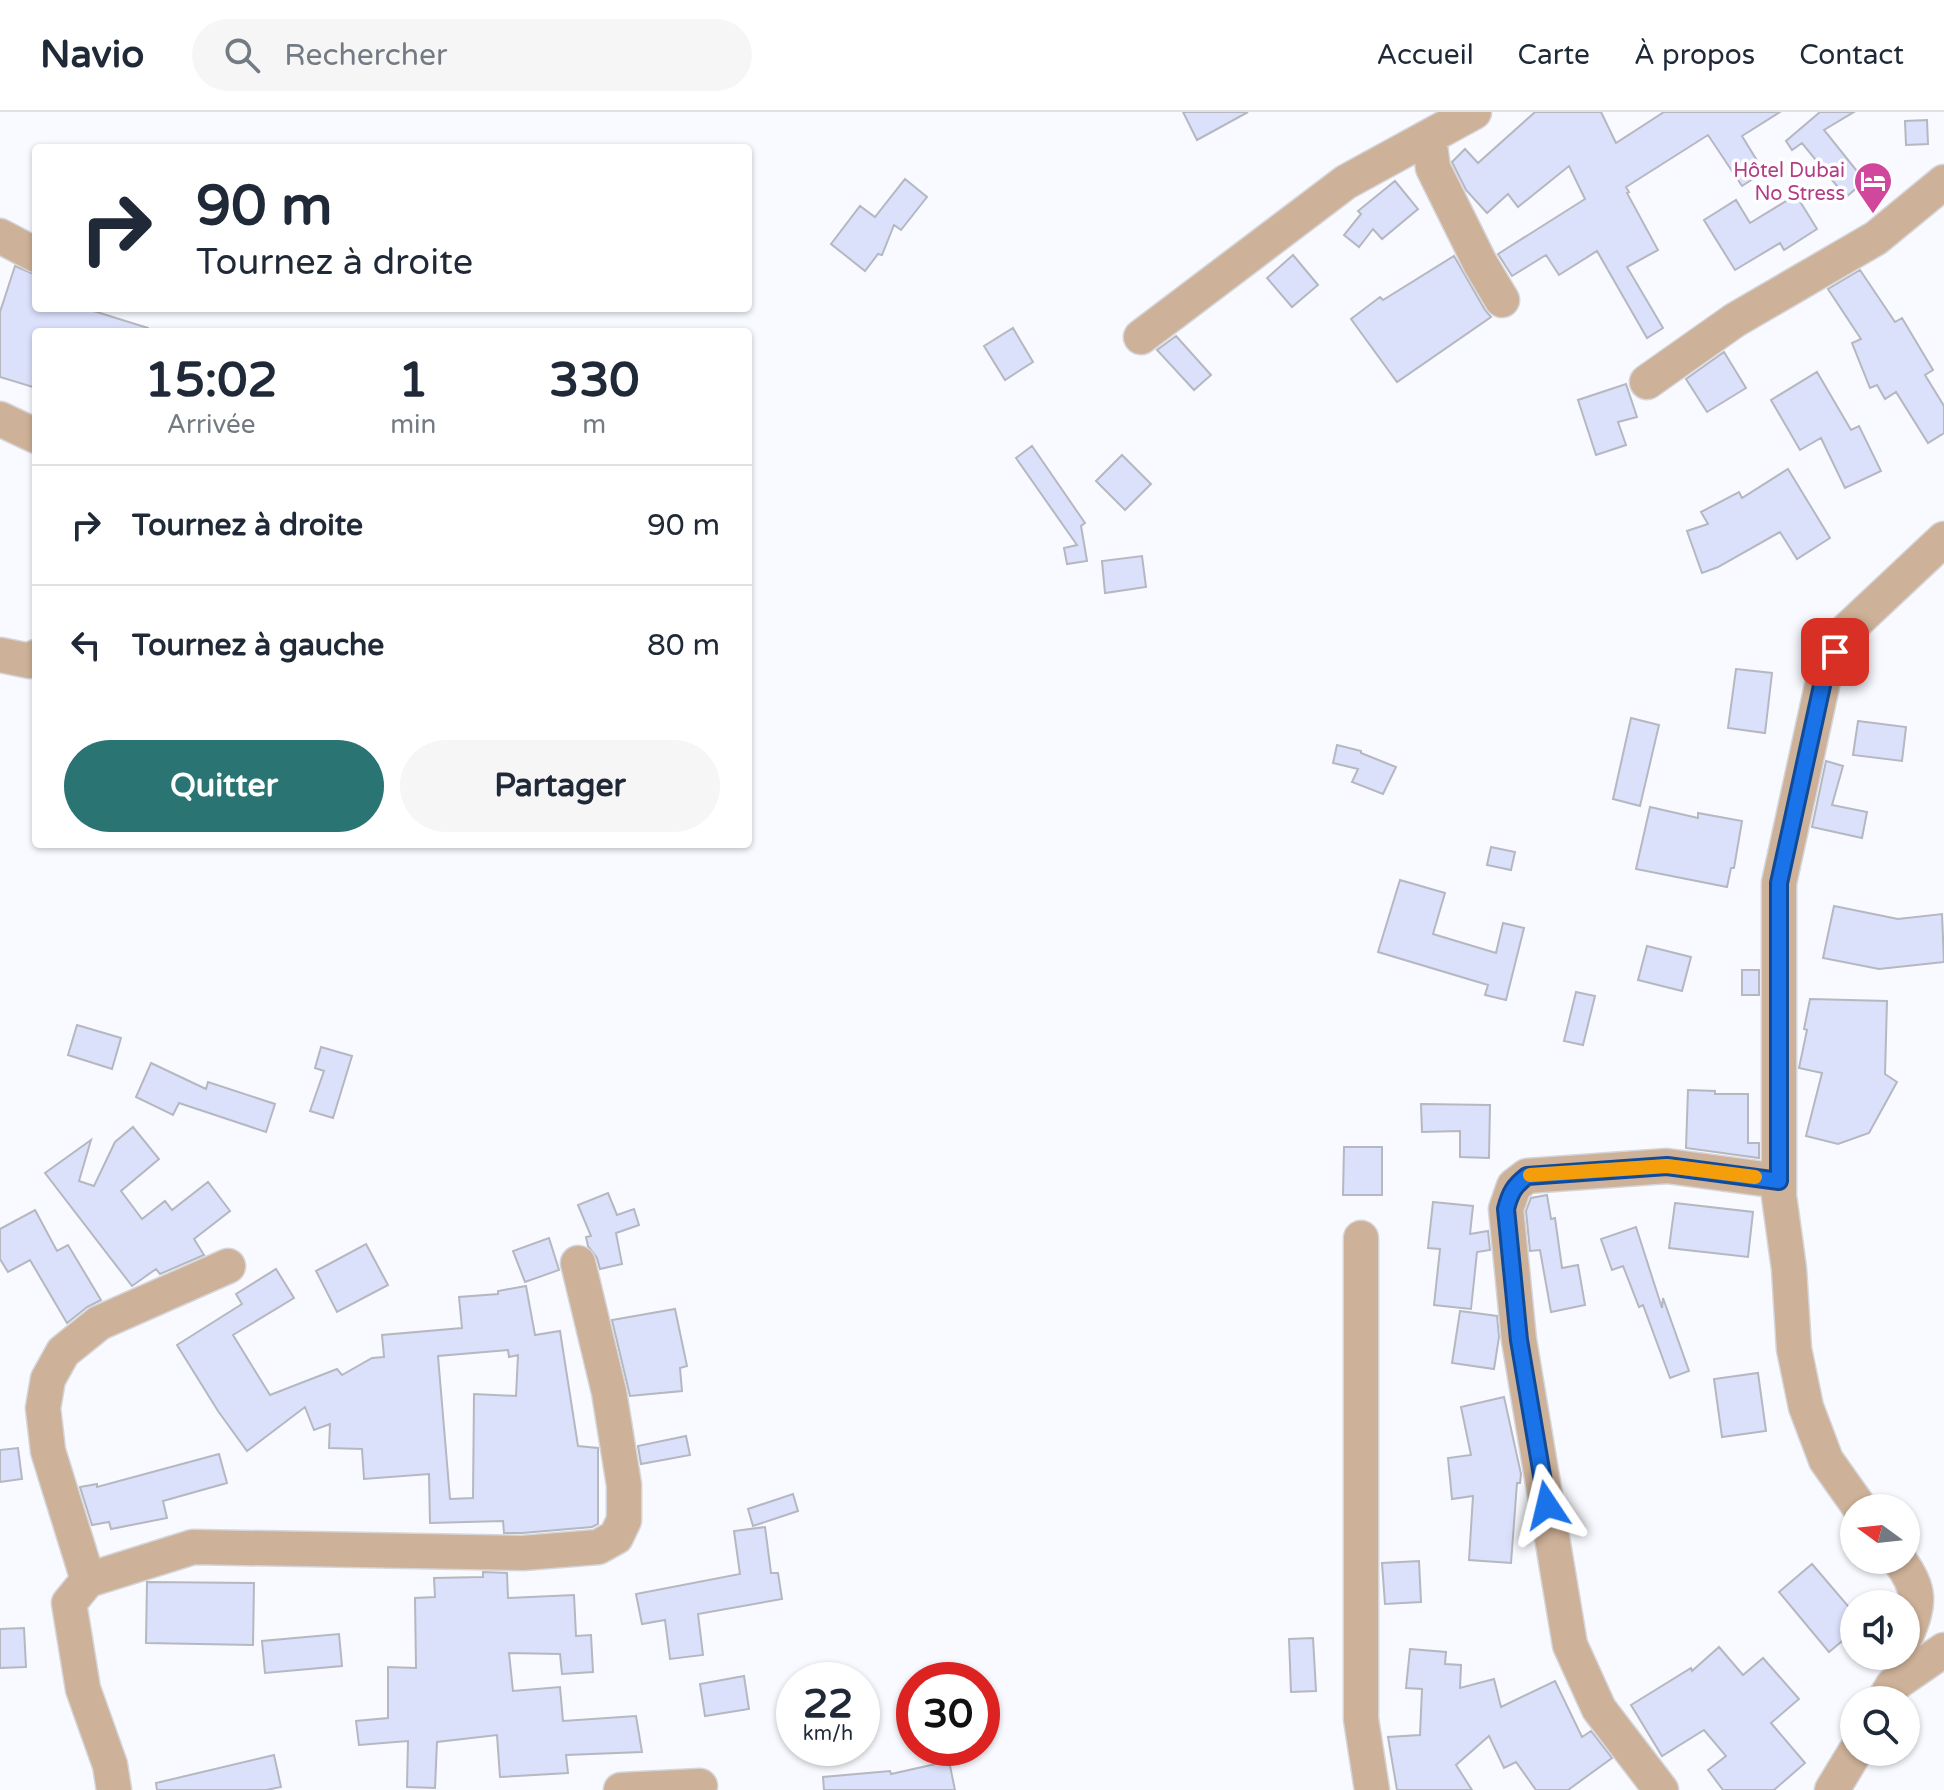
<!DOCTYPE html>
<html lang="fr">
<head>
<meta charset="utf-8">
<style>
	:root { --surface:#fff; --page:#f6f6f7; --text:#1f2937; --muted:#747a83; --line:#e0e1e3; --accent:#2a7474 }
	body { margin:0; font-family:"Varela Round",sans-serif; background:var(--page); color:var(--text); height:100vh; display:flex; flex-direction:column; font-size:30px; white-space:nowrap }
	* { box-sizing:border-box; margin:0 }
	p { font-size:26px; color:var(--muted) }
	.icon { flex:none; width:44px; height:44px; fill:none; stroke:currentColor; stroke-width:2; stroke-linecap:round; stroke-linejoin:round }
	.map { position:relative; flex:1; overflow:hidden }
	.panel { position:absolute; left:32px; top:216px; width:720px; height:520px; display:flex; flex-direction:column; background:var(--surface); border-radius:8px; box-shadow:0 2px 6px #0004 }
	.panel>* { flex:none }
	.banner { position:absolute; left:32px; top:32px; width:720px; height:168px; border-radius:8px; box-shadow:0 2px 6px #0004; background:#fff; color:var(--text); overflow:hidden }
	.needle { width:52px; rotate:285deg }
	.tools { position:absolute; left:1840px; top:1382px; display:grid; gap:16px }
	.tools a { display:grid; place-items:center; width:80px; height:80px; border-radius:50%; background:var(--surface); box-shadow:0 2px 6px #0004; font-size:40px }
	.speed { position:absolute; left:776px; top:1550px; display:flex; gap:16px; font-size:40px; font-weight:700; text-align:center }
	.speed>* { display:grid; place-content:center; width:104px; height:104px; border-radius:50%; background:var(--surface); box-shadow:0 2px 6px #0004; line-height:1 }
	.speed small { font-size:20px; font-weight:400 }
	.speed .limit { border:12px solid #d22; background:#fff; color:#111 }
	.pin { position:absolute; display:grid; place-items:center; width:68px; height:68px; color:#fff; margin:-34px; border-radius:16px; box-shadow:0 4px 12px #0006 }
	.me { position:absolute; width:88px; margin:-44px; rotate:350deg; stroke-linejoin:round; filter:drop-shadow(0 0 6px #0008) }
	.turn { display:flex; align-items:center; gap:28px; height:168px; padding:0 32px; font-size:36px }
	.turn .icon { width:104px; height:104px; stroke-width:2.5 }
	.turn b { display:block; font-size:56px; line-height:68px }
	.eta { display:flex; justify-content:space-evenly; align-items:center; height:136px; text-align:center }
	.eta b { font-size:48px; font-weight:700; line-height:56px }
	.primary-button { display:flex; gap:16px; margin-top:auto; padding:16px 32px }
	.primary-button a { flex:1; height:92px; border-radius:48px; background:var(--accent); color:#fff; font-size:32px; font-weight:700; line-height:92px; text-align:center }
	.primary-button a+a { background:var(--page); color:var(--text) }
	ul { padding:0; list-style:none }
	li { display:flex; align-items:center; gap:24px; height:120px; padding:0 32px; border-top:2px solid var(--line) }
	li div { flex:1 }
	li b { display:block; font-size:30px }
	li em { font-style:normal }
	header { display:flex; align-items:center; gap:48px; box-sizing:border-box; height:112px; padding:0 40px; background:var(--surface); border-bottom:2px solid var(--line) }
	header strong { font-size:38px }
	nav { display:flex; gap:44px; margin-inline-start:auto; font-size:28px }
	.search { width:560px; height:72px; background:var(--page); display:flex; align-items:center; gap:20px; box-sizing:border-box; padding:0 28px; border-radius:44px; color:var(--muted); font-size:30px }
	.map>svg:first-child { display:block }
</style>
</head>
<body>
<header>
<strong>Navio</strong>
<div class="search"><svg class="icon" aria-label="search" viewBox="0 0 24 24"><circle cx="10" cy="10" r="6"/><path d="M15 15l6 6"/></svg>Rechercher</div>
<nav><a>Accueil</a><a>Carte</a><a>À propos</a><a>Contact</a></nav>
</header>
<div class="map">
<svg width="1944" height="1678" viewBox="0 0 1944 1678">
	<rect width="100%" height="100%" fill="#f9faff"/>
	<!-- building -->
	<path fill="#dbe1fb" stroke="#b5b7c1" stroke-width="2" fill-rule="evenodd" d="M 1183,0 L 1248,0 L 1197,28 Z
		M 1535,0 L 1601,0 L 1616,31 L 1664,0 L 1780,0 L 1742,24 L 1764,60 L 1742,74 L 1708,23 L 1626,75 L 1629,80 L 1627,81 L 1658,138 L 1627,155 L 1663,216 L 1647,226 L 1597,139 L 1559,163 L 1546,143 L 1512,164 L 1498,142 L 1585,87 L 1569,54 L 1518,95 L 1508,82 L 1487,101 L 1466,78 L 1452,50 L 1465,37 L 1478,51 Z
		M 1820,0 L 1854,0 L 1824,18 L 1865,69 L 1846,85 L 1802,31 L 1792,38 L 1786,29 Z
		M 1927,8 L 1928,32 L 1906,33 L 1905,9 Z
		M 905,67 L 927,85 L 901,118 L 894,113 L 882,143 L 878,142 L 865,159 L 831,132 L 860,94 L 875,105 Z
		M 1395,69 L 1418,97 L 1382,127 L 1373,117 L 1359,135 L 1344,123 L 1361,102 L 1358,99 Z
		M 1796,83 L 1817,117 L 1784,138 L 1780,131 L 1735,158 L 1704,108 L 1736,88 L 1750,111 Z
		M 1293,143 L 1318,173 L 1292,195 L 1267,166 Z
		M 1454,144 L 1485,198 L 1491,205 L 1397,270 L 1351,207 L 1380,185 L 1383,188 Z
		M 15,154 L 36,163 L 36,196 L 84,196 L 148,216 L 148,220 L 36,220 L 36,276 L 0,265 L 0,200 Z
		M 1860,158 L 1895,210 L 1902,206 L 1933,258 L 1925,263 L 1944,294 L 1944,321 L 1928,331 L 1896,280 L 1885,287 L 1877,273 L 1870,276 L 1852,231 L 1861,227 L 1828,177 Z
		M 1013,216 L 1033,250 L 1005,268 L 984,234 Z
		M 1176,224 L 1211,263 L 1194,278 L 1157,238 Z
		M 1724,240 L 1746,276 L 1707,300 L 1686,267 Z
		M 1817,260 L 1851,318 L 1859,314 L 1881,359 L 1845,376 L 1821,326 L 1800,338 L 1771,288 Z
		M 1626,272 L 1637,305 L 1618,310 L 1626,333 L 1596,343 L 1578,288 Z
		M 1032,334 L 1085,411 L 1081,414 L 1087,449 L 1067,452 L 1064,436 L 1077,433 L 1016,346 Z
		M 1122,343 L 1151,372 L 1125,398 L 1096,369 Z
		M 1788,357 L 1830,426 L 1797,447 L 1780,420 L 1718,455 L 1702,461 L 1687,419 L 1708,412 L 1701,400 L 1739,380 L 1742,386 Z
		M 1142,444 L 1146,475 L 1105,481 L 1102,449 Z
		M 1736,557 L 1772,561 L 1765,621 L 1728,616 Z
		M 1631,606 L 1659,613 L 1640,694 L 1613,687 Z
		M 1858,609 L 1906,615 L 1902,649 L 1853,643 Z
		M 1337,633 L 1361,639 L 1361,641 L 1396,655 L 1383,682 L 1352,670 L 1358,657 L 1333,651 Z
		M 1826,649 L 1843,654 L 1832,693 L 1867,700 L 1862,726 L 1812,715 Z
		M 1650,695 L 1698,706 L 1698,701 L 1742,709 L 1734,756 L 1731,756 L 1727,775 L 1636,757 Z
		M 1491,735 L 1515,740 L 1511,758 L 1487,753 Z
		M 1400,768 L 1445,781 L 1433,822 L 1496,841 L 1503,811 L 1524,816 L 1506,888 L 1485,883 L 1488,873 L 1378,840 Z
		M 1834,794 L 1898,807 L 1942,802 L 1944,850 L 1879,857 L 1823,846 Z
		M 1647,834 L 1691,845 L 1682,879 L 1638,868 Z
		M 1742,858 L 1759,858 L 1759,883 L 1742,883 Z
		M 1576,880 L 1595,884 L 1583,933 L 1564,929 Z
		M 1810,887 L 1887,889 L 1885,962 L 1897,970 L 1869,1021 L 1838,1032 L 1806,1024 L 1822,961 L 1799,956 L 1807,918 L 1804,917 Z
		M 77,913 L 121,926 L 112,957 L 68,943 Z
		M 321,935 L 352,944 L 333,1006 L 310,999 L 324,959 L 315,956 Z
		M 151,951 L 206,977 L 208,970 L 275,992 L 266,1020 L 179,991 L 173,1003 L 136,985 Z
		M 1688,978 L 1715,979 L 1715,982 L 1748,982 L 1748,1031 L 1759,1031 L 1759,1046 L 1686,1036 Z
		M 1421,992 L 1490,993 L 1489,1046 L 1460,1045 L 1460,1019 L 1422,1020 Z
		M 133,1015 L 159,1047 L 121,1079 L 142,1107 L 165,1089 L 172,1098 L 208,1070 L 230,1099 L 194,1127 L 204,1143 L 160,1162 L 156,1157 L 132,1174 L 45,1061 L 91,1028 L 79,1069 L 94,1074 L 115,1030 Z
		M 1344,1035 L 1382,1035 L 1382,1083 L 1343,1083 Z
		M 608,1081 L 617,1103 L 634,1097 L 639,1113 L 616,1121 L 622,1152 L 600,1157 L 597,1146 L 588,1134 L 586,1125 L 591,1124 L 578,1093 Z
		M 1547,1083 L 1551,1107 L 1555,1106 L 1562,1156 L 1578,1153 L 1585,1193 L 1551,1200 L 1540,1138 L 1530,1139 L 1526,1099 L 1531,1086 Z
		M 1433,1090 L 1473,1094 L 1470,1122 L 1488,1119 L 1490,1138 L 1477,1140 L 1471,1197 L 1434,1193 L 1440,1137 L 1428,1136 Z
		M 1675,1091 L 1753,1100 L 1748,1145 L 1669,1136 Z
		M 35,1098 L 57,1139 L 68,1133 L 101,1188 L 87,1195 L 67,1211 L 30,1148 L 8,1160 L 0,1147 L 0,1117 Z
		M 1636,1115 L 1662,1196 L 1663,1186 L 1689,1259 L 1670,1266 L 1643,1193 L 1639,1195 L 1623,1154 L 1612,1158 L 1601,1127 Z
		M 549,1126 L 559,1158 L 525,1170 L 513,1139 Z
		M 366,1132 L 388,1173 L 337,1200 L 316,1159 Z
		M 276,1157 L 294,1186 L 233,1223 L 270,1283 L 337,1257 L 342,1263 L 372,1246 L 384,1245 L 382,1223 L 462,1216 L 459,1185 L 498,1182 L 498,1179 L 526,1174 L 535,1223 L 560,1219 L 578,1334 L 598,1336 L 598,1412 L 592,1415 L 522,1421 L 504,1421 L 503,1409 L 430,1411 L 429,1362 L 364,1367 L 362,1337 L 329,1336 L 330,1312 L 314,1318 L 305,1295 L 247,1339 L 218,1299 L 177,1233 L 242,1192 L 236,1182 ZM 508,1238 L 509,1245 L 518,1243 L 516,1284 L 474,1282 L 473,1386 L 450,1387 L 438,1244 Z
		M 675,1197 L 687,1254 L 680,1256 L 682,1279 L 630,1284 L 612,1208 Z
		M 1460,1199 L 1497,1204 L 1499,1225 L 1494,1257 L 1452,1251 Z
		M 1758,1261 L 1766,1319 L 1722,1325 L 1714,1267 Z
		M 1504,1285 L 1521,1362 L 1520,1371 L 1517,1371 L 1511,1451 L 1469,1448 L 1473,1384 L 1452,1387 L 1448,1346 L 1471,1343 L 1461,1295 Z
		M 686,1324 L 690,1343 L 641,1352 L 638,1334 Z
		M 18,1336 L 22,1367 L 0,1370 L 0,1338 Z
		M 219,1342 L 227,1371 L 163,1389 L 167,1406 L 111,1417 L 109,1410 L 92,1413 L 80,1375 L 97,1372 L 97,1375 Z
		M 793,1382 L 798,1399 L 753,1414 L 748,1397 Z
		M 765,1415 L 771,1461 L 778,1461 L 782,1487 L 698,1502 L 703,1543 L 670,1547 L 665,1508 L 642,1512 L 636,1482 L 740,1462 L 734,1419 Z
		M 1419,1449 L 1421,1490 L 1385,1492 L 1382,1451 Z
		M 1812,1452 L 1854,1501 L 1854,1519 L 1829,1540 L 1779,1480 Z
		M 483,1460 L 507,1461 L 508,1486 L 574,1483 L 576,1524 L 591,1523 L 593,1560 L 562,1562 L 560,1542 L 509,1541 L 513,1579 L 560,1575 L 563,1609 L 636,1604 L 642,1640 L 566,1643 L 568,1661 L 500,1665 L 497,1623 L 437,1630 L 435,1676 L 407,1675 L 408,1629 L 359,1633 L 356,1609 L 388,1606 L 388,1555 L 416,1556 L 415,1486 L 435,1485 L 434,1466 L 483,1465 Z
		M 147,1470 L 254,1471 L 253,1533 L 146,1531 Z
		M 24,1516 L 26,1555 L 0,1556 L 0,1517 Z
		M 339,1522 L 342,1554 L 265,1561 L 262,1529 Z
		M 1313,1526 L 1316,1579 L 1291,1580 L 1289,1527 Z
		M 1719,1535 L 1743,1563 L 1763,1546 L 1799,1587 L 1771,1611 L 1805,1651 L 1774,1678 L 1723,1678 L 1708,1658 L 1726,1644 L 1704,1618 L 1662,1644 L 1631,1593 L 1691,1556 L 1692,1559 Z
		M 1410,1537 L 1446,1540 L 1445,1552 L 1461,1553 L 1460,1576 L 1494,1567 L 1501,1595 L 1555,1569 L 1582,1625 L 1591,1619 L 1612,1646 L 1568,1678 L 1536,1678 L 1516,1650 L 1504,1656 L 1489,1624 L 1456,1653 L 1472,1678 L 1397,1678 L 1388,1625 L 1420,1623 L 1422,1577 L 1406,1576 Z
		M 744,1564 L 749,1597 L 705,1604 L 700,1572 Z
		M 274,1643 L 281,1675 L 266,1678 L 157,1678 L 156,1671 Z
		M 949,1649 L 955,1678 L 824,1678 L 823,1665 L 890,1659 L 891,1662 Z"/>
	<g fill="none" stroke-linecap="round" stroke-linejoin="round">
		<!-- minor casing -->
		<g stroke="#d5d6db" stroke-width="37">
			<path id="minor" d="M 1429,26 L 1433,56 L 1480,151 L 1502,188
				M 0,124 L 36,143
				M 1141,225 L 1346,70 L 1474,0
				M 1647,270 L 1735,208 L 1876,126 L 1944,70
				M 0,307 L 36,324
				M 0,543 L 30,549 L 36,545
				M 1361,1126 L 1361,1607 L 1372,1678
				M 1860,1396 L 1826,1348 L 1806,1295 L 1794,1237 L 1789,1157 L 1779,1084 L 1779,771 L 1825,560 L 1845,520 L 1944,427
				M 1899,1448 C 1921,1477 1920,1492 1906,1524
				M 88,1468 L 193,1435 L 523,1441 L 598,1435 L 616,1425 L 624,1408 L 624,1373 L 609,1280 L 578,1151
				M 1884,1588 L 1893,1573 L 1944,1538
				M 114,1678 L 110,1653 L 83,1577 L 69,1491 L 88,1468 L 48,1339 L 43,1296 L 48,1267 L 63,1240 L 99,1211 L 228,1154
				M 621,1678 L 700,1674
				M 1661,1678 L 1599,1597 L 1570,1533 L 1519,1228 L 1506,1097 L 1514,1074 L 1527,1064 L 1667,1054 L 1779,1069
				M 1832,1678 L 1855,1640"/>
		</g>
		<!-- minor -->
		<use href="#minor" stroke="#cdb198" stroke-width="34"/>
	</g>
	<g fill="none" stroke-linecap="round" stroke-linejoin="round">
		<!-- route casing -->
		<g stroke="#114b97" stroke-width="20">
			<path id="route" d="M 1547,1393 L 1519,1228 L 1506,1097 C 1510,1081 1514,1074 1527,1064 L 1667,1054 L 1779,1069 L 1779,771 L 1825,560 L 1835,540"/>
		</g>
		<!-- route -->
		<use href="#route" stroke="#1a73e8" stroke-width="14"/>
		<!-- slow -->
		<path stroke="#f59e0b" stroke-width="14" d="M 1530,1063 L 1667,1054 L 1755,1065"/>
	</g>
	<!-- icons -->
	<defs>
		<g id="hotel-pin" transform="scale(2)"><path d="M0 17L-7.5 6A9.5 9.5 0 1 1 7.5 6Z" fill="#d1479c" stroke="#fff"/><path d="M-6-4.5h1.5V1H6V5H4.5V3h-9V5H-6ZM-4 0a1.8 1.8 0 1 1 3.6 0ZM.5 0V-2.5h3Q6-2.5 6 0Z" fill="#fff"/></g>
	</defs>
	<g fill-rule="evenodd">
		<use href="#hotel-pin" x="1873" y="69"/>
	</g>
	<g text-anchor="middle" stroke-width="7" stroke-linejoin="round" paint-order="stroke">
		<!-- hotel labels -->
		<g font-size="20" fill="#b23c85" stroke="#fff" text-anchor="end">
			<text x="1845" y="65">Hôtel Dubai<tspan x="1845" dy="23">No Stress</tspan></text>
		</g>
	</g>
</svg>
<div class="tools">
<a><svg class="needle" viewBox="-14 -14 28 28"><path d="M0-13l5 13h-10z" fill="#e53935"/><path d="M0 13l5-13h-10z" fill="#747a83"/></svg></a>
<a><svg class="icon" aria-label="sound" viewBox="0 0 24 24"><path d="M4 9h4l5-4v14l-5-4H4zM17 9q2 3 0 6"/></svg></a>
<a><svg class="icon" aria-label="search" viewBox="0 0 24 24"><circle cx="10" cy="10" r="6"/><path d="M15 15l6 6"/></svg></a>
</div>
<div class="speed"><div>22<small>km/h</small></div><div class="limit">30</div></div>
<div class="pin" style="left:1835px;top:540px;background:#d93025"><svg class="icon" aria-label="arrive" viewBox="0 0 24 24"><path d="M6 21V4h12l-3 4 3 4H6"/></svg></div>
<svg class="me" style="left:1547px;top:1393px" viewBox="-20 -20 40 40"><path d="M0-17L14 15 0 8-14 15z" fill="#1a73e8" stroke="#fff" stroke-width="4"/></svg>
<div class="banner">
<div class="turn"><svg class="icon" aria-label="right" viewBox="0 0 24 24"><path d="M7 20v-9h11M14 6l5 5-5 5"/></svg><div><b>90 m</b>Tournez à droite</div></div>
</div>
<section class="panel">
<div class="eta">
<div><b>15:02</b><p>Arrivée</p></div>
<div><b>1</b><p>min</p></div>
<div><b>330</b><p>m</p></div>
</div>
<ul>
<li><svg class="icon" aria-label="right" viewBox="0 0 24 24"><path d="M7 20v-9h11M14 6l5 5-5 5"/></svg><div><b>Tournez à droite</b></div><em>90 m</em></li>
<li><svg class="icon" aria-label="left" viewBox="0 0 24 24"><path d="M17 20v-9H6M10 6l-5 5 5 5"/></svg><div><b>Tournez à gauche</b></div><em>80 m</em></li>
</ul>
<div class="primary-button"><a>Quitter</a><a>Partager</a></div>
</section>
</div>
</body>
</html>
